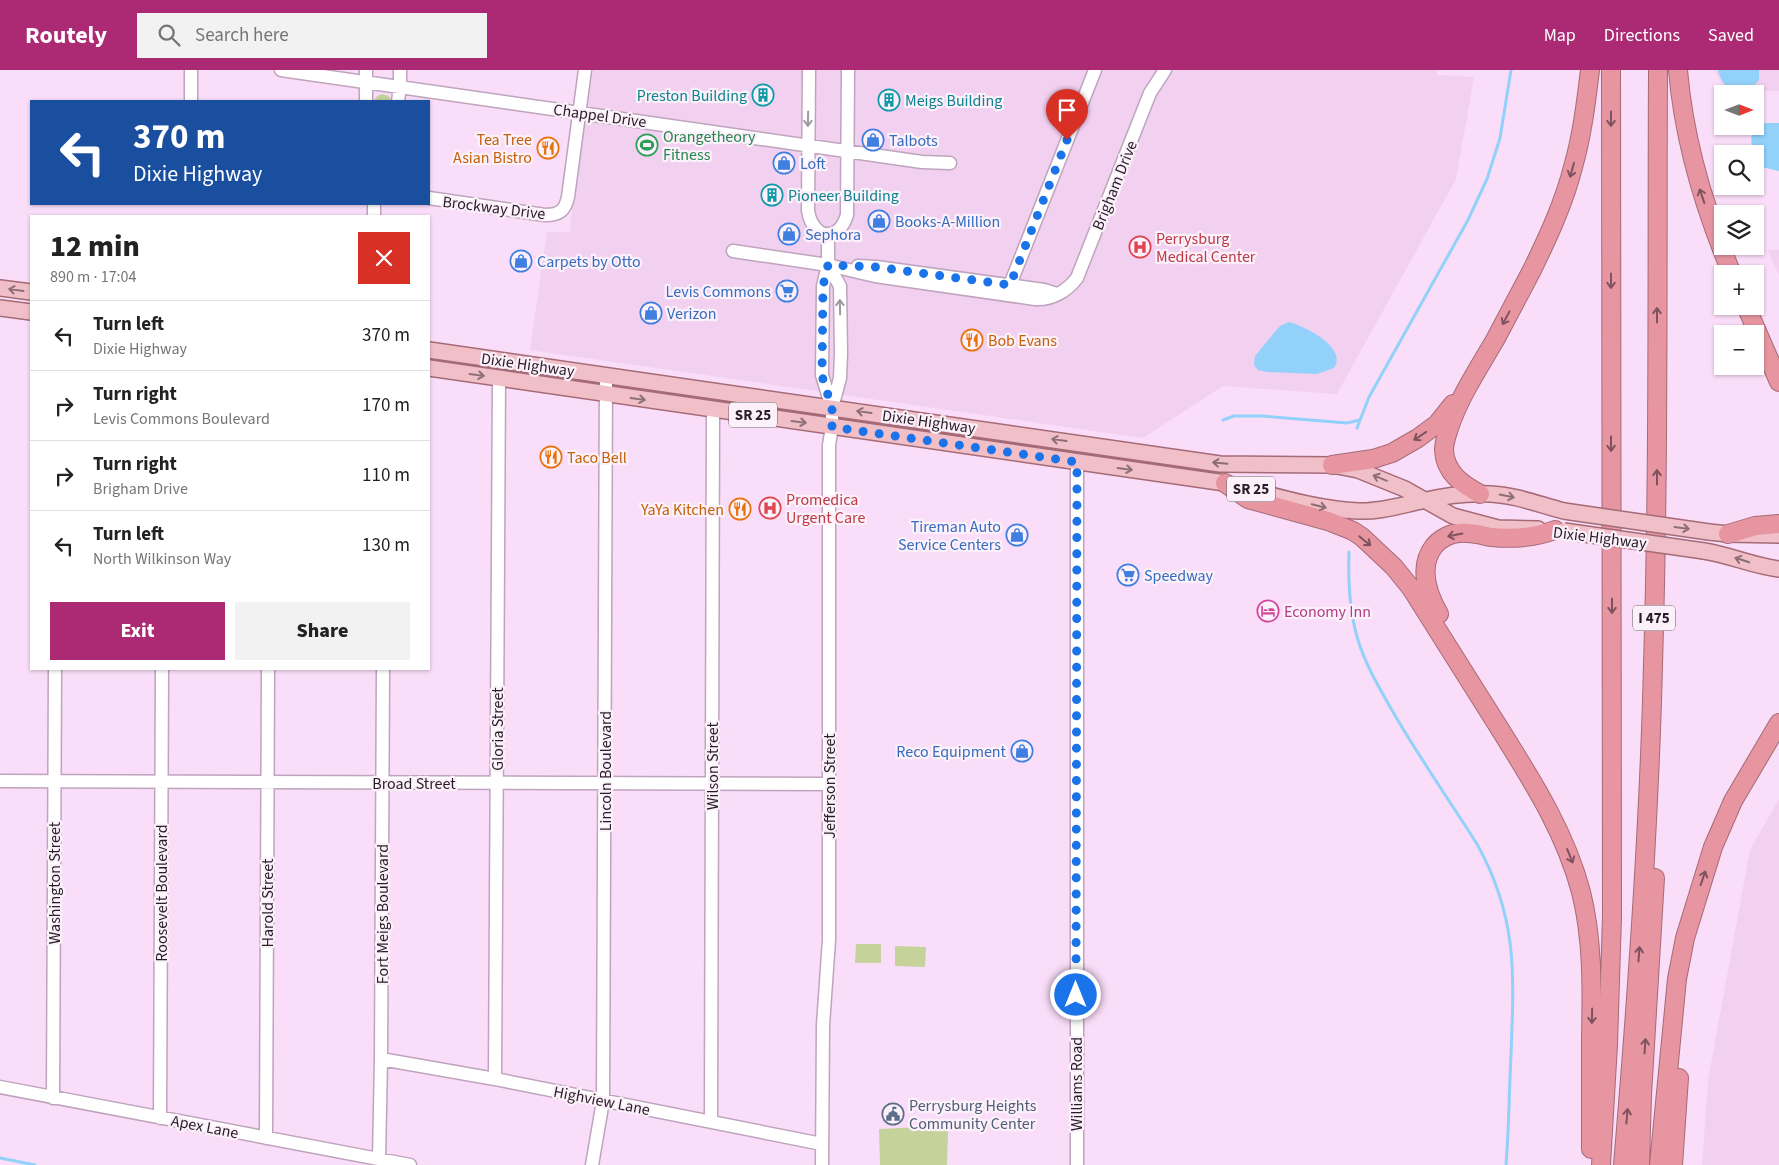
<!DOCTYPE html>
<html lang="en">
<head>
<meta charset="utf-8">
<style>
	:root { --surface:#fff; --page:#f2f2f2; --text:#222; --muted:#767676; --line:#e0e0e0; --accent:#ac2974 }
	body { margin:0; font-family:"Source Sans 3",sans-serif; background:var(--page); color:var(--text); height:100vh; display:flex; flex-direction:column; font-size:19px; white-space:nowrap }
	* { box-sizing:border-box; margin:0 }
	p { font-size:16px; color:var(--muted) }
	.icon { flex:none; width:28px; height:28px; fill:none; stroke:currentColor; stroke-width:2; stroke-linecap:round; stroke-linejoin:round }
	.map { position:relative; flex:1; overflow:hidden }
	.details { position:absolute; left:30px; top:145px; width:400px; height:455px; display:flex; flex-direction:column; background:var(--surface); border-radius:0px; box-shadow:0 1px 4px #0004 }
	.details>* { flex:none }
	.banner { position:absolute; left:30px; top:30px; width:400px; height:105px; border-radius:0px; box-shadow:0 1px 4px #0004; background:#1a4fa0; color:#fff; overflow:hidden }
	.needle { width:32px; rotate:90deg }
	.controls { position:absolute; left:1714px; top:15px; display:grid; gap:10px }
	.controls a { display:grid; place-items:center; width:50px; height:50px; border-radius:0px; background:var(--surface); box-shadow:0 1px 4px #0004; font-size:25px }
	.pin { position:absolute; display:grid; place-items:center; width:42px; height:42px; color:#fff; margin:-51px -21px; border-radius:50% 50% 50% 0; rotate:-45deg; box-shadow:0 0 5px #0007 }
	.pin .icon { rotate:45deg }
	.me { position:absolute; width:55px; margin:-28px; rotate:0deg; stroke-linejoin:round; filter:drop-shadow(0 0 4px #0008) }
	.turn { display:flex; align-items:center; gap:18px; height:105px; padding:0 20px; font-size:22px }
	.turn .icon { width:65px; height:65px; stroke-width:2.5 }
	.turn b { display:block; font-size:35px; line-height:42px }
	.round { display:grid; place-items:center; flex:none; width:52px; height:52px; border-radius:0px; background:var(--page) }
	.overview { display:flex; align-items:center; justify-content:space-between; height:85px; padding:0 20px }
	h1 { font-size:30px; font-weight:800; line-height:38px }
	.action { display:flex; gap:10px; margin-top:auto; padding:10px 20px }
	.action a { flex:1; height:58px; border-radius:0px; background:var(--accent); color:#fff; font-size:20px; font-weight:800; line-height:58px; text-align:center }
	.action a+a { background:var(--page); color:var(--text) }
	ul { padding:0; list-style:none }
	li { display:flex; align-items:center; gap:15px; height:70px; padding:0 20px; border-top:1px solid var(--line) }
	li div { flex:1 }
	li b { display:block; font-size:19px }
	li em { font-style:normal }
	header { display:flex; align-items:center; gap:30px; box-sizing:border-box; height:70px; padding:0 25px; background:var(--accent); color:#fff }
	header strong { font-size:24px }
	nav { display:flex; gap:28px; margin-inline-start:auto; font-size:18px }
	.search { width:350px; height:45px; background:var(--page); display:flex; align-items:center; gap:12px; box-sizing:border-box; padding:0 18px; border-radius:0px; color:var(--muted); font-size:19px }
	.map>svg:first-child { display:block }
</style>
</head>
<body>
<header>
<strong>Routely</strong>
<div class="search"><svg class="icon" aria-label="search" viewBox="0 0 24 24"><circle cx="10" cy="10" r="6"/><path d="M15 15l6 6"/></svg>Search here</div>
<nav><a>Map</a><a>Directions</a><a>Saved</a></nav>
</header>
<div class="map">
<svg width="1779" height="1095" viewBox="0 0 1779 1095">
	<rect width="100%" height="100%" fill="#faddf8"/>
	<!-- built -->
	<path fill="#f2d0f0" d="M 585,0 L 1437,0 L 1437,5 L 1474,7 L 1456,109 L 1337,324 L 1223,316 L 1143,368 L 530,280 L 547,162 L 570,162 L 580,42 Z
		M 1714,0 L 1779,0 L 1779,21 L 1734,21 L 1721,12 Z
		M 1767,180 L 1779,180 L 1779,205 Z
		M 1779,729 L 1779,1095 L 1702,1095 L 1708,1011 L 1750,780 Z"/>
	<!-- green -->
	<path fill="#c5d29a" d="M 382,24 L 389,26 L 391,31 L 374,31 L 377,26 Z
		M 856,874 L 881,874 L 881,893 L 855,893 Z
		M 895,876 L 926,877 L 925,897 L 895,896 Z
		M 943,1056 L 948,1060 L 947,1095 L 880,1095 L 879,1059 Z"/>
	<!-- water -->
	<path fill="#92d1f9" d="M 1718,0 L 1759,0 L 1759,10 L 1747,22 C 1730,21 1723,18 1718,0 Z
		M 1761,53 L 1779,53 L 1779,101 L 1762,97 C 1753,84 1747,69 1755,55 Z
		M 1289,252 C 1304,256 1348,277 1334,298 L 1317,304 L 1267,302 L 1258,300 L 1254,295 L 1255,286 L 1280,256 Z"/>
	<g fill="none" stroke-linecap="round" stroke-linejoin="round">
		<!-- stream -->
		<path stroke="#92d1f9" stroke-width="3" d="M 1223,350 L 1234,346 L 1262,346 L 1347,353 L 1360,350
			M 1357,358 L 1369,327 L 1468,150 L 1487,109 L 1500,68 L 1511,0
			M 1349,482 C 1348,512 1349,541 1358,570 C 1365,593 1377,614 1389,635 C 1416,683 1448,728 1477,774 C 1518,848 1514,904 1511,985 C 1509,1021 1509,1058 1506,1095
			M 0,1088 L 35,1095"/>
		<!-- minor casing -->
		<g stroke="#bea4bd" stroke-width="15">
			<path id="minor" d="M 281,0 L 922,92 L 950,93
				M 366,0 L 366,31
				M 809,0 L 808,141 C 813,169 838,174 847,145 L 848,0
				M 191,31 L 191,0
				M 398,31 L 400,17 L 400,0
				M 429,128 L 545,145 C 559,145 565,141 568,127 L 585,0
				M 374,146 L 374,134
				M 828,164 L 828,195 L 823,216 L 822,305 L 832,338
				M 733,181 L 828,195 L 875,206 L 1035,229 C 1052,230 1067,221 1077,208 L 1150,23 L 1165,0
				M 858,196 L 876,197 L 1044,220 L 1057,224
				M 1006,225 L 1095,0
				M 0,711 L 829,714
				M 381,989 L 495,1009 L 822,1074
				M 495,1009 L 499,309
				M 0,1017 L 410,1095
				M 53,1028 L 55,599
				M 160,1048 L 162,599
				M 711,1051 L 713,340
				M 266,1068 L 268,599
				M 379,1089 L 381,989 L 383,599
				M 592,1095 L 603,1031 L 606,305
				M 822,1095 L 823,955 L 829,870 L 829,375 L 832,357 L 832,338 L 840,308 L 841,283 L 840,216 L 828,195
				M 1077,1095 L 1077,392"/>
		</g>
		<!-- major casing -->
		<g stroke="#a46b77" stroke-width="18">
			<path id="major" d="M 0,218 L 31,222
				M 0,238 L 31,242
				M 429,280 L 1220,394 L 1332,395 L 1358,400 L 1405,419 L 1453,446 L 1498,458 L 1538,459
				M 429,298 L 1225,413 C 1269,424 1313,439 1359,441 C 1380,442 1402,435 1422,431 C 1443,426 1469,423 1490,424 C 1516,425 1540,435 1564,441
				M 1709,462 L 1728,464 L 1779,465
				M 1704,481 C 1730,485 1753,496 1779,499"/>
		</g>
		<!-- highway casing -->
		<g stroke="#a46b77" stroke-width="20">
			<path id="highway" d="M 1678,0 C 1684,72 1704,138 1732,204
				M 1746,236 L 1779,312
				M 1332,395 L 1373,389 L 1392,383 L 1418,368 L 1437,354 L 1453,334
				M 1225,413 L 1248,429 L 1328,451 L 1353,461 L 1362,467 L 1394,497 L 1411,518 C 1440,564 1469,610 1498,656 C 1531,709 1565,761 1581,822 C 1593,869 1592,920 1591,969 C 1591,1006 1591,1042 1591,1079
				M 1480,424 C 1462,414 1445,403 1444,380 C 1444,372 1447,365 1449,358 C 1460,326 1478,299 1495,270 C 1507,247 1520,223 1532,200 C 1548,167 1564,133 1573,97 C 1582,66 1586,33 1590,0
				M 1728,464 L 1755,456 L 1779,454
				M 1439,544 C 1427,523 1418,497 1434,476 C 1440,469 1450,463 1460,463 C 1470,462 1481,465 1491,467 C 1513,469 1534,468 1555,460
				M 1601,1095 L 1608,975 L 1612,846 L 1611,0
				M 1623,1095 C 1637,929 1649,762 1653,595 C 1659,397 1657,198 1658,0
				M 1640,1095 L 1642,1025 L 1655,808
				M 1659,1095 L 1677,909 L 1685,868 L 1713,777 L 1733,731 L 1779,653
				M 1673,1095 L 1679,1008"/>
		</g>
		<!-- minor -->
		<use href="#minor" stroke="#fff" stroke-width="12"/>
		<!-- major -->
		<use href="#major" stroke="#f1bfc7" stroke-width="15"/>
		<!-- highway -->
		<use href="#highway" stroke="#e895a2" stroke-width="18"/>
		<!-- major-bridge casing -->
		<g stroke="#a46b77" stroke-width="18" stroke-linecap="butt">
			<path id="major-bridge" d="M 1564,441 L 1709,462
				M 1564,461 L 1704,481"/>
		</g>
		<!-- major-bridge -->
		<use href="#major-bridge" stroke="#f1bfc7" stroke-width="15"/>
	</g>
	<!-- one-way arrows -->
	<defs><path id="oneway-shaft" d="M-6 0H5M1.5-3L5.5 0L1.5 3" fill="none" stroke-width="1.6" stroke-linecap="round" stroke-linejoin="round" transform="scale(1.25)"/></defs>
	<g stroke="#9e999e">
		<use href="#oneway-shaft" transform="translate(808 49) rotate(91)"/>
		<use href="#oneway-shaft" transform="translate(840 237) rotate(-91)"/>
	</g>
	<g stroke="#7e535e">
		<use href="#oneway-shaft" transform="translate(1611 49) rotate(90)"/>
		<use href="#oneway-shaft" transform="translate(1572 100) rotate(106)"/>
		<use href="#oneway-shaft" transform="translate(1702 126) rotate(-109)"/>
		<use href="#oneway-shaft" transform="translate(1611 211) rotate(90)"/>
		<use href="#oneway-shaft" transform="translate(1657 245) rotate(-90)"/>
		<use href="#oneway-shaft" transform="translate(1506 248) rotate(118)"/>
		<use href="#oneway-shaft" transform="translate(1420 366) rotate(146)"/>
		<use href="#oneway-shaft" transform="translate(1611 374) rotate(90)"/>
		<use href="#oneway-shaft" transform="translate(1657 407) rotate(-90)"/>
		<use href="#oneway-shaft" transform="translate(1455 465) rotate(169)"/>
		<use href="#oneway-shaft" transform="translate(1365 471) rotate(39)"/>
		<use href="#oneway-shaft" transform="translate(1612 536) rotate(90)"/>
		<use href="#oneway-shaft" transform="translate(1570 786) rotate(68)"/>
		<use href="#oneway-shaft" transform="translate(1703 808) rotate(-71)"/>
		<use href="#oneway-shaft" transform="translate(1639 884) rotate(-86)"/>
		<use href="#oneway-shaft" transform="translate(1592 946) rotate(91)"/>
		<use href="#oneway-shaft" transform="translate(1645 976) rotate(-86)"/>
		<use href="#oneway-shaft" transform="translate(1627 1046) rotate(-85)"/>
	</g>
	<g stroke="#8c6e77">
		<use href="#oneway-shaft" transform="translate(16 220) rotate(-172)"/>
		<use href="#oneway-shaft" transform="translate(477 305) rotate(8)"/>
		<use href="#oneway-shaft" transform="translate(638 329) rotate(8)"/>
		<use href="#oneway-shaft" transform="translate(864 342) rotate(-172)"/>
		<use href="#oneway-shaft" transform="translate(799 352) rotate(8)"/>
		<use href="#oneway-shaft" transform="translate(1059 370) rotate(-172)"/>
		<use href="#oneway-shaft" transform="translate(1220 393) rotate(-175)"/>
		<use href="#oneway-shaft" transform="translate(1125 399) rotate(8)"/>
		<use href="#oneway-shaft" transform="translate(1380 408) rotate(-158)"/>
		<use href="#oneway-shaft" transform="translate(1507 426) rotate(11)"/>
		<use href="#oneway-shaft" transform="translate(1319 436) rotate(14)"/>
		<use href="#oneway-shaft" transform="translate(1682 458) rotate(8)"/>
		<use href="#oneway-shaft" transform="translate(1742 490) rotate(-162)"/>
	</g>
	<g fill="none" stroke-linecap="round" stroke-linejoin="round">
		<!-- route -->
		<path stroke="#1a73e8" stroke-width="9" stroke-dasharray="0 16.2" d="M 1067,70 L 1010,215 L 876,197 L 828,195 L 823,216 L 822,306 L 832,338 L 832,357 L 1077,392 L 1076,925"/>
	</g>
	<!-- icons -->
	<defs>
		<g id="building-ring" transform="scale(1.125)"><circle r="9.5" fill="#fcf1fb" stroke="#0f9aa8" stroke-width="1.5"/><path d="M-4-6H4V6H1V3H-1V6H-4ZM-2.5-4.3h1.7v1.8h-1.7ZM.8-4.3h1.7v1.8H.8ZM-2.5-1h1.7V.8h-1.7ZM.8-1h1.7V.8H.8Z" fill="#0f9aa8"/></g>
		<g id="shop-ring" transform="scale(1.125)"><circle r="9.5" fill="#fcf1fb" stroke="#3f7fe0" stroke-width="1.5"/><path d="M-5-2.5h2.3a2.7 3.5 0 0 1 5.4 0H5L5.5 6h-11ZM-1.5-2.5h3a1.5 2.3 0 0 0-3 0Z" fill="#3f7fe0"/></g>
		<g id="stadium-ring" transform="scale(1.125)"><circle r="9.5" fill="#fcf1fb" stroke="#2e9e5b" stroke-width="1.5"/><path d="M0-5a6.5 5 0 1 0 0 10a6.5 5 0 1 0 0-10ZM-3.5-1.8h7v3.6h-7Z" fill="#2e9e5b"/></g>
		<g id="restaurant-ring" transform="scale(1.125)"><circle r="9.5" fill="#fcf1fb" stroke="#e8710a" stroke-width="1.5"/><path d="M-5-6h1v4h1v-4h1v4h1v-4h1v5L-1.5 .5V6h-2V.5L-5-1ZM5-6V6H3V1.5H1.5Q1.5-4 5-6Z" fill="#e8710a"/></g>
		<g id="hospital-ring" transform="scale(1.125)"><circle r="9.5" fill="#fcf1fb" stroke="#e0444e" stroke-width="1.5"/><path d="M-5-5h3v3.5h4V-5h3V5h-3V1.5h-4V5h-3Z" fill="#e0444e"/></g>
		<g id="supermarket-ring" transform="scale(1.125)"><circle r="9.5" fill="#fcf1fb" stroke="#3f7fe0" stroke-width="1.5"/><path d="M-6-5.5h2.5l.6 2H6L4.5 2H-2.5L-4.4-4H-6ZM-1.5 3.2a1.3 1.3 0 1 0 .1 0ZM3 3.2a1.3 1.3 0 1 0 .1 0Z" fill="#3f7fe0"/></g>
		<g id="hotel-ring" transform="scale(1.125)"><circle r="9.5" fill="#fcf1fb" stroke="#d1479c" stroke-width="1.5"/><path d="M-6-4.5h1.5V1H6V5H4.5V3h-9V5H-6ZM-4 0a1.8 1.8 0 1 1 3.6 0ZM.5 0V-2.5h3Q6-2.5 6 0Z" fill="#d1479c"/></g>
		<g id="civic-ring" transform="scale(1.125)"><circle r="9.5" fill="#fcf1fb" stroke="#5c6f8a" stroke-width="1.5"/><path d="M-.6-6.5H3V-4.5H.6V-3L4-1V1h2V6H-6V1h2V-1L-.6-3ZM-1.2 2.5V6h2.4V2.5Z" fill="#5c6f8a"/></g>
	</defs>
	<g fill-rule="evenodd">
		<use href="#building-ring" x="763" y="25"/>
		<use href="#building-ring" x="889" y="30"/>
		<use href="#shop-ring" x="873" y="70"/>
		<use href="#stadium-ring" x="647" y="75"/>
		<use href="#restaurant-ring" x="548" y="78"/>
		<use href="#shop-ring" x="784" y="93"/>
		<use href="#building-ring" x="772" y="125"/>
		<use href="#shop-ring" x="879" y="151"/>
		<use href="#shop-ring" x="789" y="164"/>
		<use href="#hospital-ring" x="1140" y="177"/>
		<use href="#shop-ring" x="521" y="191"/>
		<use href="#supermarket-ring" x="787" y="221"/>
		<use href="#shop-ring" x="651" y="243"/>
		<use href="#restaurant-ring" x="972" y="270"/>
		<use href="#restaurant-ring" x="551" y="387"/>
		<use href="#hospital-ring" x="770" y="438"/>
		<use href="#restaurant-ring" x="740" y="439"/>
		<use href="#shop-ring" x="1017" y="465"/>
		<use href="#supermarket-ring" x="1128" y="505"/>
		<use href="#hotel-ring" x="1268" y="541"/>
		<use href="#shop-ring" x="1022" y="681"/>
		<use href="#civic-ring" x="893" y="1044"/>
	</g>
	<g text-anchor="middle" stroke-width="4.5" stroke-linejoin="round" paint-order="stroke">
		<!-- shield labels -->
		<g fill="#fcf1fb" stroke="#675d67" stroke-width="1">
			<rect x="729" y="332.5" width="48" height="25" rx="4"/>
			<rect x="1227" y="406.5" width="48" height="25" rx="4"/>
			<rect x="1633" y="535.5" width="42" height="25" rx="4"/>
		</g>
		<g font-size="15" font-weight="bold" fill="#271d27">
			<text x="753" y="350">SR 25</text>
			<text x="1251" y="424">SR 25</text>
			<text x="1654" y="553">I 475</text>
		</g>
		<!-- culture labels -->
		<g font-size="16" fill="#0d838f" stroke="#fcf1fb" text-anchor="start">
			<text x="747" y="31" text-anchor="end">Preston Building</text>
			<text x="905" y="36">Meigs Building</text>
			<text x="788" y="131">Pioneer Building</text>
		</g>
		<!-- street labels -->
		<g font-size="16" fill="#271d27" stroke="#fcf1fb">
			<text transform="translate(600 45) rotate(8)" y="6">Chappel Drive</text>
			<text transform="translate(1114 115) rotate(-68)" y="6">Brigham Drive</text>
			<text transform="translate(494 137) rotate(7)" y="6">Brockway Drive</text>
			<text transform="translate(528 294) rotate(8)" y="6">Dixie Highway</text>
			<text transform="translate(929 351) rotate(8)" y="6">Dixie Highway</text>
			<text transform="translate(1600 467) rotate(7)" y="6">Dixie Highway</text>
			<text transform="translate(497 659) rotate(-90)" y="6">Gloria Street</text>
			<text transform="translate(712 696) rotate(-90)" y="6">Wilson Street</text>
			<text transform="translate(605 701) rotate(-90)" y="6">Lincoln Boulevard</text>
			<text x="414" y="719">Broad Street</text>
			<text transform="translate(829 716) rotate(-90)" y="6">Jefferson Street</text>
			<text transform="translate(54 813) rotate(-90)" y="6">Washington Street</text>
			<text transform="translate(161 823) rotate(-90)" y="6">Roosevelt Boulevard</text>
			<text transform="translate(267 833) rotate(-90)" y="6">Harold Street</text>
			<text transform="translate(382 844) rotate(-90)" y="6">Fort Meigs Boulevard</text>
			<text transform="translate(1076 1014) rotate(-90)" y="6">Williams Road</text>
			<text transform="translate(602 1030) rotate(11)" y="6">Highview Lane</text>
			<text transform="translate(205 1056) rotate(11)" y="6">Apex Lane</text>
		</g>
		<!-- leisure labels -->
		<g font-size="16" fill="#27864d" stroke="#fcf1fb" text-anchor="start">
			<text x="663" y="72">Orangetheory<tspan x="663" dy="18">Fitness</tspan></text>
		</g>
		<!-- food labels -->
		<g font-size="16" fill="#c56008" stroke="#fcf1fb" text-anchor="end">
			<text x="532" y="75">Tea Tree<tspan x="532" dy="18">Asian Bistro</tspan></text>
			<text x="988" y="276" text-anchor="start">Bob Evans</text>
			<text x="567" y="393" text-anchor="start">Taco Bell</text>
			<text x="724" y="445">YaYa Kitchen</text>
		</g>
		<!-- shop labels -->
		<g font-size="16" fill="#366cbe" stroke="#fcf1fb" text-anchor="start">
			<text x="889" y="76">Talbots</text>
			<text x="800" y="99">Loft</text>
			<text x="895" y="157">Books-A-Million</text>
			<text x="805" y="170">Sephora</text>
			<text x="537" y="197">Carpets by Otto</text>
			<text x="771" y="227" text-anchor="end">Levis Commons</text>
			<text x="667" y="249">Verizon</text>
			<text x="1001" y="462" text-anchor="end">Tireman Auto<tspan x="1001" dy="18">Service Centers</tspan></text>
			<text x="1144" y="511">Speedway</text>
			<text x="1006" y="687" text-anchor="end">Reco Equipment</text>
		</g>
		<!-- health labels -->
		<g font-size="16" fill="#be3a42" stroke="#fcf1fb" text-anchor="start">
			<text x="1156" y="174">Perrysburg<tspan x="1156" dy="18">Medical Center</tspan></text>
			<text x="786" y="435">Promedica<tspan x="786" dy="18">Urgent Care</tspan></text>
		</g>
		<!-- hotel labels -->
		<g font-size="16" fill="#b23c85" stroke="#fcf1fb" text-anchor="start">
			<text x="1284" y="547">Economy Inn</text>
		</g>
		<!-- service labels -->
		<g font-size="16" fill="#4e5e75" stroke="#fcf1fb" text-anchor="start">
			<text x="909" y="1041">Perrysburg Heights<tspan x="909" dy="18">Community Center</tspan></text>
		</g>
	</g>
</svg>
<div class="controls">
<a><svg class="needle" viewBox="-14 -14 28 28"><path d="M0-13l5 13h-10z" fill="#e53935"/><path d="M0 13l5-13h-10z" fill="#767676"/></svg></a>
<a><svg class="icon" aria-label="search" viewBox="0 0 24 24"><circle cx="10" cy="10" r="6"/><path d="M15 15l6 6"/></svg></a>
<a><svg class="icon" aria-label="layers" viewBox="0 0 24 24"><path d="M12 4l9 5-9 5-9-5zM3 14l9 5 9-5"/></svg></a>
<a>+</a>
<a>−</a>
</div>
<div class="pin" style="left:1067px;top:70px;background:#d93025"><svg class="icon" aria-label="arrive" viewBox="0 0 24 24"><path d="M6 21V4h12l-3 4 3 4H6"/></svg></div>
<svg class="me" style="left:1076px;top:925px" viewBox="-20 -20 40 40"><circle r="17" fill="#1a73e8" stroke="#fff" stroke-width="3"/><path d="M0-11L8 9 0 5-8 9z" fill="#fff"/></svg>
<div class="banner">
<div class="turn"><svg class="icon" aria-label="left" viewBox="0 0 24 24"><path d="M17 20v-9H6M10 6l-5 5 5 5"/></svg><div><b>370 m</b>Dixie Highway</div></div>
</div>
<section class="details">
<div class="overview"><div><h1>12 min</h1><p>890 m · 17:04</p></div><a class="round" style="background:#d93025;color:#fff"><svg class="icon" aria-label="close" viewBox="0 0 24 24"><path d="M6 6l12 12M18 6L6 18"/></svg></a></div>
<ul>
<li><svg class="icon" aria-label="left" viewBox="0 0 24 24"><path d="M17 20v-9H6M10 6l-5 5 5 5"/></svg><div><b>Turn left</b><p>Dixie Highway</p></div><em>370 m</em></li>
<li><svg class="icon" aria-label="right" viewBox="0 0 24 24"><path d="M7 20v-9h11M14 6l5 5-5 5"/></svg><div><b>Turn right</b><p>Levis Commons Boulevard</p></div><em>170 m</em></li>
<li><svg class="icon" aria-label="right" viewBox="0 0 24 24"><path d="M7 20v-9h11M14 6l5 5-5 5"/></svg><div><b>Turn right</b><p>Brigham Drive</p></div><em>110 m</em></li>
<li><svg class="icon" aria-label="left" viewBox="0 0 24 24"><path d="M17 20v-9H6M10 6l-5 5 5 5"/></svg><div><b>Turn left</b><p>North Wilkinson Way</p></div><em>130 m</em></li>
</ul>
<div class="action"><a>Exit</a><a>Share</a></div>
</section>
</div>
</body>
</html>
